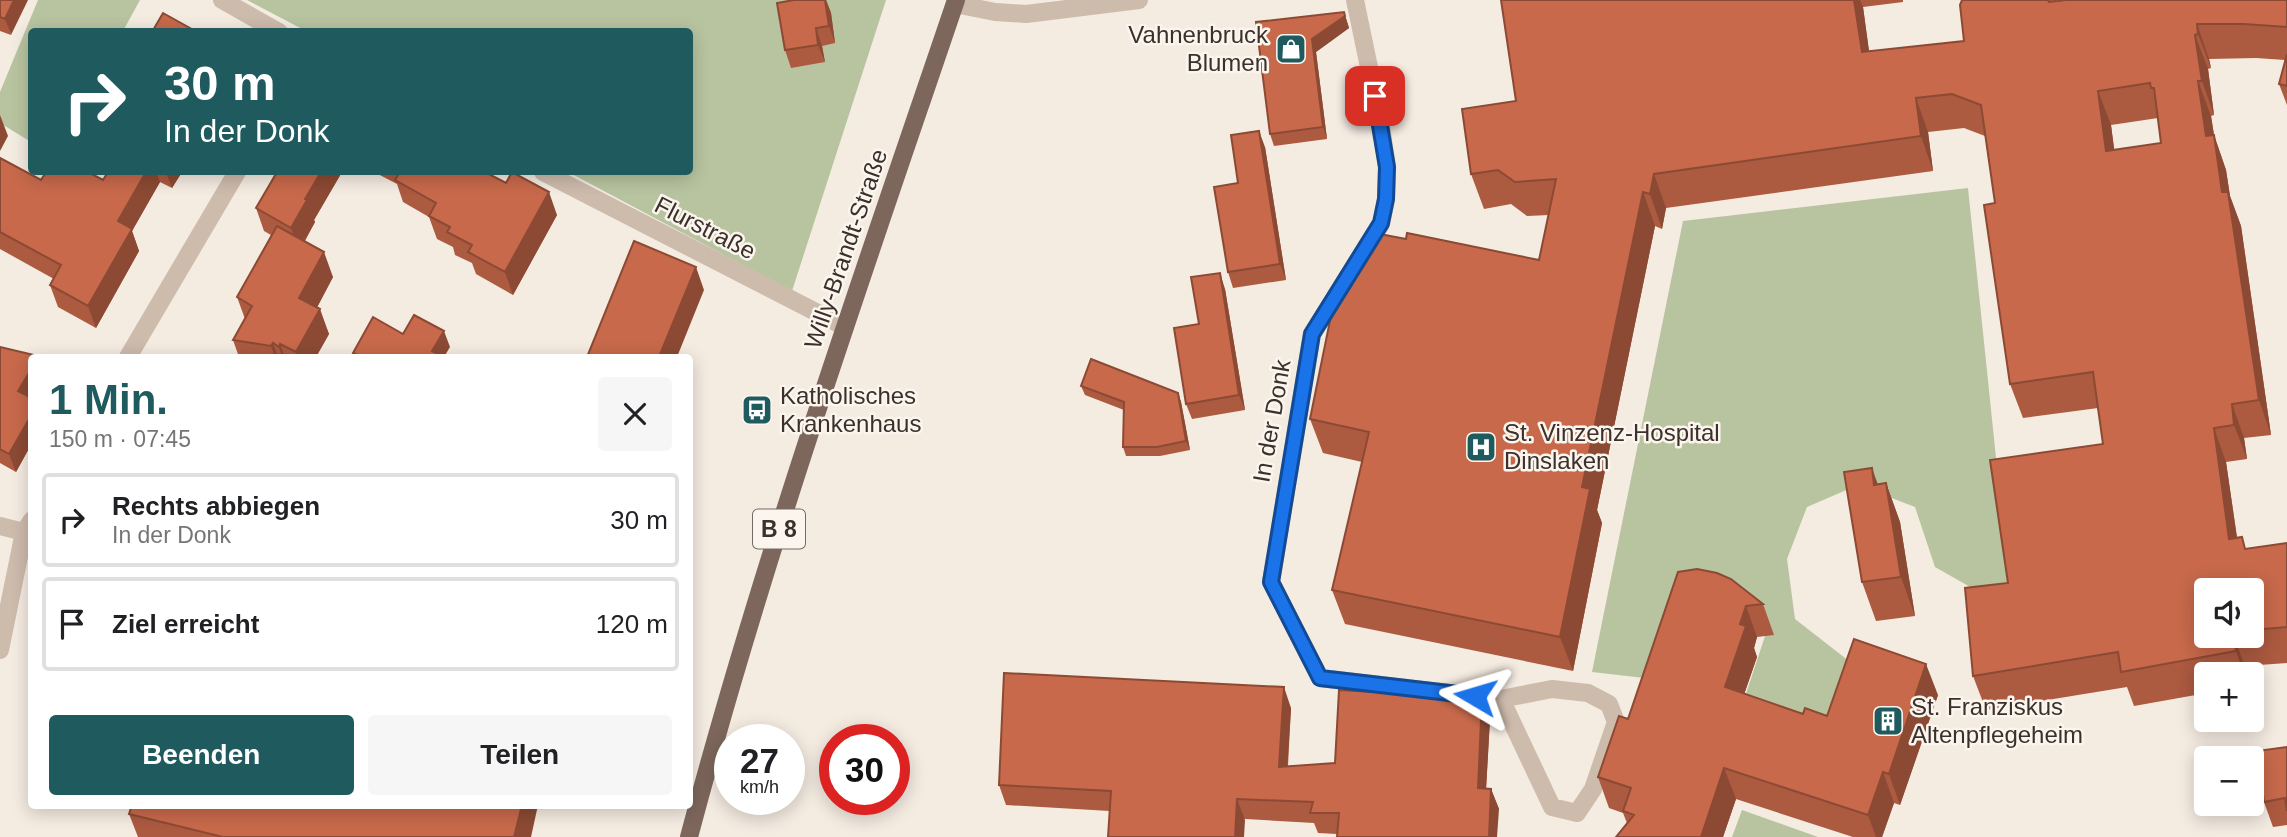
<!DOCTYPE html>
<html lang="de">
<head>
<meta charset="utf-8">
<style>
	:root { --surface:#fff; --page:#f6f6f6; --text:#202124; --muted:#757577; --line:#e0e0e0; --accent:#1f5a5e }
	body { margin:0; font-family:Arial,sans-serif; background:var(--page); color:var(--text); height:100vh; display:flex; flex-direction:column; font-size:26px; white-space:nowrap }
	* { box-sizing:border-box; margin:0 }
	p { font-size:23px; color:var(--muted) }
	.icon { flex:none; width:38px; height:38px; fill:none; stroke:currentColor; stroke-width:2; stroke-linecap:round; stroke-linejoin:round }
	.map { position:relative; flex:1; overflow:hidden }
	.sheet { position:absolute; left:28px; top:354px; width:665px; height:455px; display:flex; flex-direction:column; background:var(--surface); border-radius:7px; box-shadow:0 4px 18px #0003 }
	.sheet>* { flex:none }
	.banner { position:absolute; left:28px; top:28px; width:665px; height:147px; border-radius:7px; box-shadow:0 4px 18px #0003; background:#1f5a5e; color:#fff; overflow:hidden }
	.fabs { position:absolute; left:2194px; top:578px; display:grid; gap:14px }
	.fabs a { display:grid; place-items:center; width:70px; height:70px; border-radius:7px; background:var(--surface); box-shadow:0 4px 18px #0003; font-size:35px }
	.speed { position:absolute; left:714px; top:724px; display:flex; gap:14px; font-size:35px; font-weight:700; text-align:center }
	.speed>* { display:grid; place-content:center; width:91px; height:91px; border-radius:50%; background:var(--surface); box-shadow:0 4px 18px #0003; line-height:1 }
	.speed small { font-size:18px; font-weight:400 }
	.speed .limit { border:10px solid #d22; background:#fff; color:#111 }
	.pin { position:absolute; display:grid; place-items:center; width:60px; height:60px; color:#fff; margin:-30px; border-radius:14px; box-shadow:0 4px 10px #0006 }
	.me { position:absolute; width:77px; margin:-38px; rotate:277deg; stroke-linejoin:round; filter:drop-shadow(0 0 5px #0008) }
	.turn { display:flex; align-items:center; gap:24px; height:147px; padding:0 21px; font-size:32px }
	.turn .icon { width:91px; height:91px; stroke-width:2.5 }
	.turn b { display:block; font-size:49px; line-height:60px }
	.round { display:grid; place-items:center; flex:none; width:74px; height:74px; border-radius:7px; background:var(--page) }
	.overview { display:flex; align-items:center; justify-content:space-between; height:119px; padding:0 21px }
	h1 { font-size:42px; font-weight:600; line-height:52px; color:var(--accent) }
	.primary-button { display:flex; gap:14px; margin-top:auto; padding:14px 21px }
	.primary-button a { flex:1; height:80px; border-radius:7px; background:var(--accent); color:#fff; font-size:28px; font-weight:600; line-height:80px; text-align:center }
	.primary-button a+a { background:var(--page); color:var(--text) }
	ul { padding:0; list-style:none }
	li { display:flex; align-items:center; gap:21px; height:94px; margin:0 14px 10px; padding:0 7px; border:4px solid var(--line); border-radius:7px }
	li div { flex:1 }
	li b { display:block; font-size:26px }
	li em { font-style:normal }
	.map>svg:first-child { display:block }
</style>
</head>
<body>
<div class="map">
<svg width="2287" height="837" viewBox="0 0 2287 837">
	<rect width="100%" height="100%" fill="#f4ebe1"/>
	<!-- green -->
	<path fill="#b8c4a0" d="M 38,0 L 140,0 L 123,31 L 32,32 L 31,142 L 0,123 L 0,92 Z
		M 247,0 L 886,0 L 792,291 L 568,172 L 690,172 L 690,32 L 306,31 Z
		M 1968,188 L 2009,583 L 1972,588 L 1935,567 L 1915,507 L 1858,485 L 1807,507 L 1787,559 L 1795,619 L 1863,672 L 1838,746 L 1735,727 L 1768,627 L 1653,679 L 1592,672 L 1683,221 Z
		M 1742,810 L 1818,837 L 1732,837 Z"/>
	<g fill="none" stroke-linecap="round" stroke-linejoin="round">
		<!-- street -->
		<path stroke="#cdbbac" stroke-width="18" d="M 222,0 L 279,32
			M 1355,0 L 1380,120 L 1387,167 L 1386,199 L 1381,224 L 1312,334 L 1271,582 L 1320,678 L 1501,699 L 1552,689 L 1588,693 L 1609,704 L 1616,722 L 1593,789 L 1577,813 L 1552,807 L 1501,699
			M 955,4 L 995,12 L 1026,14 L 1139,0
			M 543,172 L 845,327
			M 128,357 L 237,172
			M 0,526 L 24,532
			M 0,650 L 24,532 L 32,520"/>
		<!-- primary -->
		<path stroke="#7d675c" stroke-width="18" d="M 689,837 C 764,554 862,277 956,0"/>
	</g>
	<!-- wall -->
	<path fill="#ac5a40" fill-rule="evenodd" d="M 0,0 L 11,35 L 0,31 Z
		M 794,0 L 826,0 L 831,13 L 835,43 L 822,46 L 825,62 L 791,68 L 785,50 Z
		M 1501,0 L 1903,0 L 1903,2 L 1863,7 L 1869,52 L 1964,41 L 1962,0 L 2056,0 L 2056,1 L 2287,0 L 2287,105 L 2279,84 L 2285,60 L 2256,58 L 2209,59 L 2211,68 L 2208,69 L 2214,115 L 2211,116 L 2214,135 L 2226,170 L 2230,196 L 2241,226 L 2271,435 L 2244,438 L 2247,459 L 2226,462 L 2237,537 L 2246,549 L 2287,543 L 2287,663 L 2245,666 L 2246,674 L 2207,674 L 2207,693 L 2134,706 L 2127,687 L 1986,710 L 1973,676 L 2008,583 L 2103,444 L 2098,408 L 2023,418 L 2010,384 L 1995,203 L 1985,136 L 1964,128 L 1928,132 L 1933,171 L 1666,208 L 1662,229 L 1655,226 L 1597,510 L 1602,523 L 1573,671 L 1345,624 L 1332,590 L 1362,462 L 1323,453 L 1310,419 L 1344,287 L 1361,269 L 1406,239 L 1539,260 L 1549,215 L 1527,216 L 1511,204 L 1484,209 L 1471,174 L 1516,101 ZM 2158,118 L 2161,143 L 2114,150 L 2111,125 ZM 2252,590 L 2252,635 L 2207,635 Z
		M 1344,12 L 1349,28 L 1316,52 L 1327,139 L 1274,146 L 1270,134 L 1256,22 Z
		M 1265,147 L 1286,280 L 1233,288 L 1228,272 L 1238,183 Z
		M 0,158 L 41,180 L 103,180 L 108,172 L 182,172 L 172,188 L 160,182 L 132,231 L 139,251 L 96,328 L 58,307 L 50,285 L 54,279 L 0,249 Z
		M 277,172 L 342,172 L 314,220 L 315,222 L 305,241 L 333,277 L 317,307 L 329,334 L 316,357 L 239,357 L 233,340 L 245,319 L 237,297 L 271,235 L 264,231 L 256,208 Z
		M 374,172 L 485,172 L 557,215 L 513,295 L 476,274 L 472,263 L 455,255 L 453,247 L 437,239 L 429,217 L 403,202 L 397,184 Z
		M 1225,289 L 1245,410 L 1192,419 L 1186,404 L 1199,324 Z
		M 0,347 L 32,357 L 32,443 L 16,472 L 0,463 Z
		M 1081,386 L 1178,393 L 1181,402 L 1190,450 L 1160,456 L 1126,456 L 1123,447 L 1124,410 L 1085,395 Z
		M 1886,483 L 1900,522 L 1915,616 L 1876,621 L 1862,582 Z
		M 1731,579 L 1763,604 L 1774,635 L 1757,637 L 1754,648 L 1757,657 L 1744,694 L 1803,714 L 1827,716 L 1938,695 L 1900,805 L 1894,803 L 1882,837 L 1853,837 L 1736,799 L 1723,837 L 1616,837 L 1627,823 L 1623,813 L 1609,808 L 1598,777 L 1628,719 Z
		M 1482,698 L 1490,719 L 1486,788 L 1491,789 L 1499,809 L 1337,834 L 1318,833 L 1314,823 L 1006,805 L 999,785 L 1291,708 L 1288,766 L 1335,763 Z
		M 2287,747 L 2287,825 L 2273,827 L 2264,802 Z
		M 129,814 L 531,837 L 138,837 Z"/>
	<!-- shaded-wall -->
	<path fill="#8c4a34" d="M 14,0 L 28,0 L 11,35 L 5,19 Z
		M 825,0 L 826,0 L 831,13 L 835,43 L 829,26 Z
		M 1854,0 L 1860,0 L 1863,7 L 1874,87 L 1862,52 Z
		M 1344,12 L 1349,28 L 1316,52 L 1327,139 L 1323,127 L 1312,39 Z
		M 2197,24 L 2209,59 L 2211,68 L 2198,34 Z
		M 816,28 L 822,46 L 825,62 L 818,45 Z
		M 2195,35 L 2208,69 L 2214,115 L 2202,81 Z
		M 2198,81 L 2211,116 L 2214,135 L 2226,170 L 2230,196 L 2241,226 L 2271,435 L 2259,400 L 2222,192 L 2206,136 Z
		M 2098,91 L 2111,125 L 2119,185 L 2106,151 Z
		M 1916,98 L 1928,132 L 1933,171 L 1921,136 Z
		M 0,115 L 8,136 L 0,151 Z
		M 1259,131 L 1265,147 L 1286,280 L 1280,264 Z
		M 146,172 L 156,172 L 160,182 L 132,231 L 139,251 L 96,328 L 88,306 L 118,221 Z
		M 166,172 L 182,172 L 172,188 Z
		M 321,172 L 342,172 L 314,220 L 315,222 L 299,250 L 291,228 L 305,199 Z
		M 1654,174 L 1666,208 L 1662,229 L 1650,194 Z
		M 549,192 L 557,215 L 513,295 L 505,272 Z
		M 1643,192 L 1655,226 L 1597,510 L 1602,523 L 1573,671 L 1560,637 L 1582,487 Z
		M 324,252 L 333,277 L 309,323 L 299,298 Z
		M 696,267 L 704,290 L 677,357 L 659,357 Z
		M 1220,273 L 1225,289 L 1245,410 L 1239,395 Z
		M 320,309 L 329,334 L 316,357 L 298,357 L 296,352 Z
		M 444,331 L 450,347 L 444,357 L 432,351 Z
		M 273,343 L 278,357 L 275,357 L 271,346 Z
		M 280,344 L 285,357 L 282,357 L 279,347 Z
		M 32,368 L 32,397 L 25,408 L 18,391 Z
		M 1178,393 L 1181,402 L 1190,450 L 1186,441 Z
		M 2232,404 L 2244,438 L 2247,459 L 2234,425 Z
		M 32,414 L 32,443 L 16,472 L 9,454 Z
		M 2214,428 L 2226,462 L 2242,573 L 2229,539 Z
		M 1872,468 L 1886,507 L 1874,485 Z
		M 1886,483 L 1900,522 L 1915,616 L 1901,577 Z
		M 1746,606 L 1757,637 L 1754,648 L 1757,657 L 1736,718 L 1725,687 Z
		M 2233,635 L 2245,666 L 2246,674 L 2244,674 L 2236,651 Z
		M 1926,664 L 1938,695 L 1900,805 L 1889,774 Z
		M 1284,687 L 1291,708 L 1286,787 L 1279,767 Z
		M 1482,698 L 1490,719 L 1485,809 L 1478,788 Z
		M 1724,768 L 1736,799 L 1723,837 L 1701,837 Z
		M 1883,772 L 1894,803 L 1882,837 L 1876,837 L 1868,815 Z
		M 1491,789 L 1499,809 L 1497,837 L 1489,837 Z
		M 1237,799 L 1245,820 L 1244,837 L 1235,837 Z
		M 522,805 L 538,805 L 531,837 L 514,837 Z"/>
	<!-- building -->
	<path fill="#c8694b" stroke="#8c4a34" stroke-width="2" fill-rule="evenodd" d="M 0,0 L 14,0 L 5,19 L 0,17 Z
		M 794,0 L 825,0 L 829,26 L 816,28 L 818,45 L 785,50 L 777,3 Z
		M 1501,0 L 1854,0 L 1862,52 L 1964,41 L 1960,5 L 1962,0 L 2048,0 L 2049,2 L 2066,0 L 2287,0 L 2287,27 L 2244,24 L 2197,24 L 2198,34 L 2195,35 L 2202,81 L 2198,81 L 2206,136 L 2214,135 L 2222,192 L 2228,192 L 2259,400 L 2232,404 L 2234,425 L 2214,428 L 2229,539 L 2242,537 L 2245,549 L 2287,543 L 2287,627 L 2252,630 L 2252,590 L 2207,590 L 2207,635 L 2233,635 L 2236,651 L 2121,672 L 2118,652 L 1973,676 L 1965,588 L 2008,583 L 1990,460 L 2103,444 L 2093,372 L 2010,384 L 1984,205 L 1995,203 L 1981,105 L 1952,94 L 1916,98 L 1921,136 L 1654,174 L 1650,194 L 1643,192 L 1582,487 L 1590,489 L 1560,637 L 1332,590 L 1369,432 L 1310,419 L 1337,286 L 1344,287 L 1347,266 L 1361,269 L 1369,232 L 1406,239 L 1407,233 L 1539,260 L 1556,179 L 1515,182 L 1498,170 L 1471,174 L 1462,109 L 1516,101 ZM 2150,83 L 2151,88 L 2154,88 L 2161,143 L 2106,151 L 2098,91 Z
		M 1344,12 L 1345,16 L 1312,39 L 1323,127 L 1270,134 L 1256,22 Z
		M 163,13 L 197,32 L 152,32 Z
		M 2287,54 L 2287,86 L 2279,84 Z
		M 1259,131 L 1280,264 L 1228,272 L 1214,187 L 1238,183 L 1231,135 Z
		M 0,158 L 41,180 L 46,172 L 88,172 L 103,180 L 108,172 L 146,172 L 118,221 L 132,229 L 88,306 L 50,285 L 61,265 L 0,232 Z
		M 277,172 L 321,172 L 305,199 L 307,200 L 291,228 L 256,208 Z
		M 400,172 L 485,172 L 506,183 L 512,172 L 549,192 L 505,272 L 468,252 L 472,245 L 447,232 L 450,227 L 429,216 L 436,203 L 395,180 Z
		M 277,226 L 324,252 L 299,298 L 320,309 L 296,352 L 280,344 L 279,347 L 273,343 L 271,346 L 233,340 L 252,306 L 237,297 Z
		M 634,241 L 696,267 L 659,357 L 587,357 Z
		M 1220,273 L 1239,395 L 1186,404 L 1174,328 L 1199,324 L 1191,277 Z
		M 414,315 L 444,331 L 432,351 L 444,357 L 362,357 L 353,353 L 373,317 L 403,334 Z
		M 0,347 L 38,356 L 32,357 L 32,368 L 18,391 L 32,398 L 32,414 L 9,454 L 0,449 Z
		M 1091,359 L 1178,393 L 1186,441 L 1157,447 L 1123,447 L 1124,402 L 1081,386 Z
		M 1872,468 L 1874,485 L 1886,483 L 1901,577 L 1862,582 L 1844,472 Z
		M 1697,569 L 1717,573 L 1731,579 L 1763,604 L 1746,606 L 1740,624 L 1746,626 L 1725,687 L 1803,714 L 1805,708 L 1827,716 L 1854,639 L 1926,664 L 1889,774 L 1883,772 L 1868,815 L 1724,768 L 1701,837 L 1616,837 L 1634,815 L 1623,811 L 1631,788 L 1598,777 L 1619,716 L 1628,719 L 1678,572 Z
		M 1004,673 L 1284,687 L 1279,767 L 1335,763 L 1339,690 L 1482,698 L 1478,788 L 1491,789 L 1489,837 L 1337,837 L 1339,813 L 1310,813 L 1313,802 L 1237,799 L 1235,837 L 1108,837 L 1111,791 L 999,785 Z
		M 2287,747 L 2287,811 L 2285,798 L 2264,802 L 2257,751 Z
		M 132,805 L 522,805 L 514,837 L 223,837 L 129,814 Z"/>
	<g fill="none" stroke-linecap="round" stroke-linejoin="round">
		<!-- route casing -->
		<g stroke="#114b97" stroke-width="18">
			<path id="route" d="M 1375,96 L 1387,167 L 1386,199 L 1381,223 L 1312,334 L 1271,582 L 1320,678 L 1475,696"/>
		</g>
		<!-- route -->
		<use href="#route" stroke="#1a73e8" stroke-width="12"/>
	</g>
	<!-- icons -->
	<defs>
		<g id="shop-square" transform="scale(1.575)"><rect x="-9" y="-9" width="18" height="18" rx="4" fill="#1f5a5e" stroke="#fbf5ee"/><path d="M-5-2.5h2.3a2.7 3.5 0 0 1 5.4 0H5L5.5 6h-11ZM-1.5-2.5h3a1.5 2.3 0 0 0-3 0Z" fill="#fff"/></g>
		<g id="bus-square" transform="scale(1.575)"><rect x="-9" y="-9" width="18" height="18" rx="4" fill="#1f5a5e" stroke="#fbf5ee"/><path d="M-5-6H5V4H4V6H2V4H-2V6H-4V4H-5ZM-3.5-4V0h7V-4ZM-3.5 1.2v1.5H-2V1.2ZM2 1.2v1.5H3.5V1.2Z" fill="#fff"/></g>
		<g id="hospital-square" transform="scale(1.575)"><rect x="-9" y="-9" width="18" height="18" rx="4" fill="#1f5a5e" stroke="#fbf5ee"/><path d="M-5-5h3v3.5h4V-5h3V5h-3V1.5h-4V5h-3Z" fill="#fff"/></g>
		<g id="building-square" transform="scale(1.575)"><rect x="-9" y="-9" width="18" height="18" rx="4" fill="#1f5a5e" stroke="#fbf5ee"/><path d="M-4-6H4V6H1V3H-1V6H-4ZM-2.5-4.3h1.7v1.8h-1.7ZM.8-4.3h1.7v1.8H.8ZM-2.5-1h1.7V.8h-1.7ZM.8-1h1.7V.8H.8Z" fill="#fff"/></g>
	</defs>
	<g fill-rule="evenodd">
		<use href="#shop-square" x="1291" y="49"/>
		<use href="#bus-square" x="757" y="410"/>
		<use href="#hospital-square" x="1481" y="447"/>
		<use href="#building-square" x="1888" y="721"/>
	</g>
	<g text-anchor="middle" stroke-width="5" stroke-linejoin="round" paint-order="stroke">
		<!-- shield labels -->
		<rect fill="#fbf5ee" stroke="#756b66" stroke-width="2" x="753" y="509.5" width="52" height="39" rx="5"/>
		<g font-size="23" font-weight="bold" fill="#3b302b">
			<text x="779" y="537">B 8</text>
		</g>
		<!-- poi labels -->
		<g font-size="24" fill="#3b302b" stroke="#fbf5ee" text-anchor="start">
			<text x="1268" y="43" text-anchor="end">Vahnenbruck<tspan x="1268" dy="28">Blumen</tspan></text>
			<text x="780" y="404">Katholisches<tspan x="780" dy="28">Krankenhaus</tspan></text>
			<text x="1504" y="441">St. Vinzenz-Hospital<tspan x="1504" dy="28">Dinslaken</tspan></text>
			<text x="1911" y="715">St. Franziskus<tspan x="1911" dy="28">Altenpflegeheim</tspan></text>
		</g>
		<!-- street labels -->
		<g font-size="24" fill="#3b302b" stroke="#fbf5ee">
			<text transform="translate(705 228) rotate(27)" y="8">Flurstraße</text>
			<text transform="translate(846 249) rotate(-71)" y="8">Willy-Brandt-Straße</text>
			<text transform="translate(1272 421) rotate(-80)" y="8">In der Donk</text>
		</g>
	</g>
</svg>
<div class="fabs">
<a><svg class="icon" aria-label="sound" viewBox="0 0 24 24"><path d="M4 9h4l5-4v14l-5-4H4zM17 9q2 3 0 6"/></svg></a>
<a>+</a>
<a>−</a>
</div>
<div class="speed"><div>27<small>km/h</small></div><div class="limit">30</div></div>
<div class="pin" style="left:1375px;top:96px;background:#d93025"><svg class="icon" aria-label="arrive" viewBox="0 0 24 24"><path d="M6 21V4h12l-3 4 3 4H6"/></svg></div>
<svg class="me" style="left:1475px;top:696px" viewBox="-20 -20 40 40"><path d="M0-17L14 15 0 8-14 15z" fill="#1a73e8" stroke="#fff" stroke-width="4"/></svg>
<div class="banner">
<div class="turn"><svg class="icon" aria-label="right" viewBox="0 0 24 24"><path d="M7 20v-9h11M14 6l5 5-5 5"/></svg><div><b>30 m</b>In der Donk</div></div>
</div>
<section class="sheet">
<div class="overview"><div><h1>1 Min.</h1><p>150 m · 07:45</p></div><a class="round"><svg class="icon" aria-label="close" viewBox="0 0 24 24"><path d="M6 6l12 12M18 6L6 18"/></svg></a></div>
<ul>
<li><svg class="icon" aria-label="right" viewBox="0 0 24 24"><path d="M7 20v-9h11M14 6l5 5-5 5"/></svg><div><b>Rechts abbiegen</b><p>In der Donk</p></div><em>30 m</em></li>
<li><svg class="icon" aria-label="arrive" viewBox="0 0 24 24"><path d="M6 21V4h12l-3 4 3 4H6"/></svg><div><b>Ziel erreicht</b></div><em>120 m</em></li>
</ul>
<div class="primary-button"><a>Beenden</a><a>Teilen</a></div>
</section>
</div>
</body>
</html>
